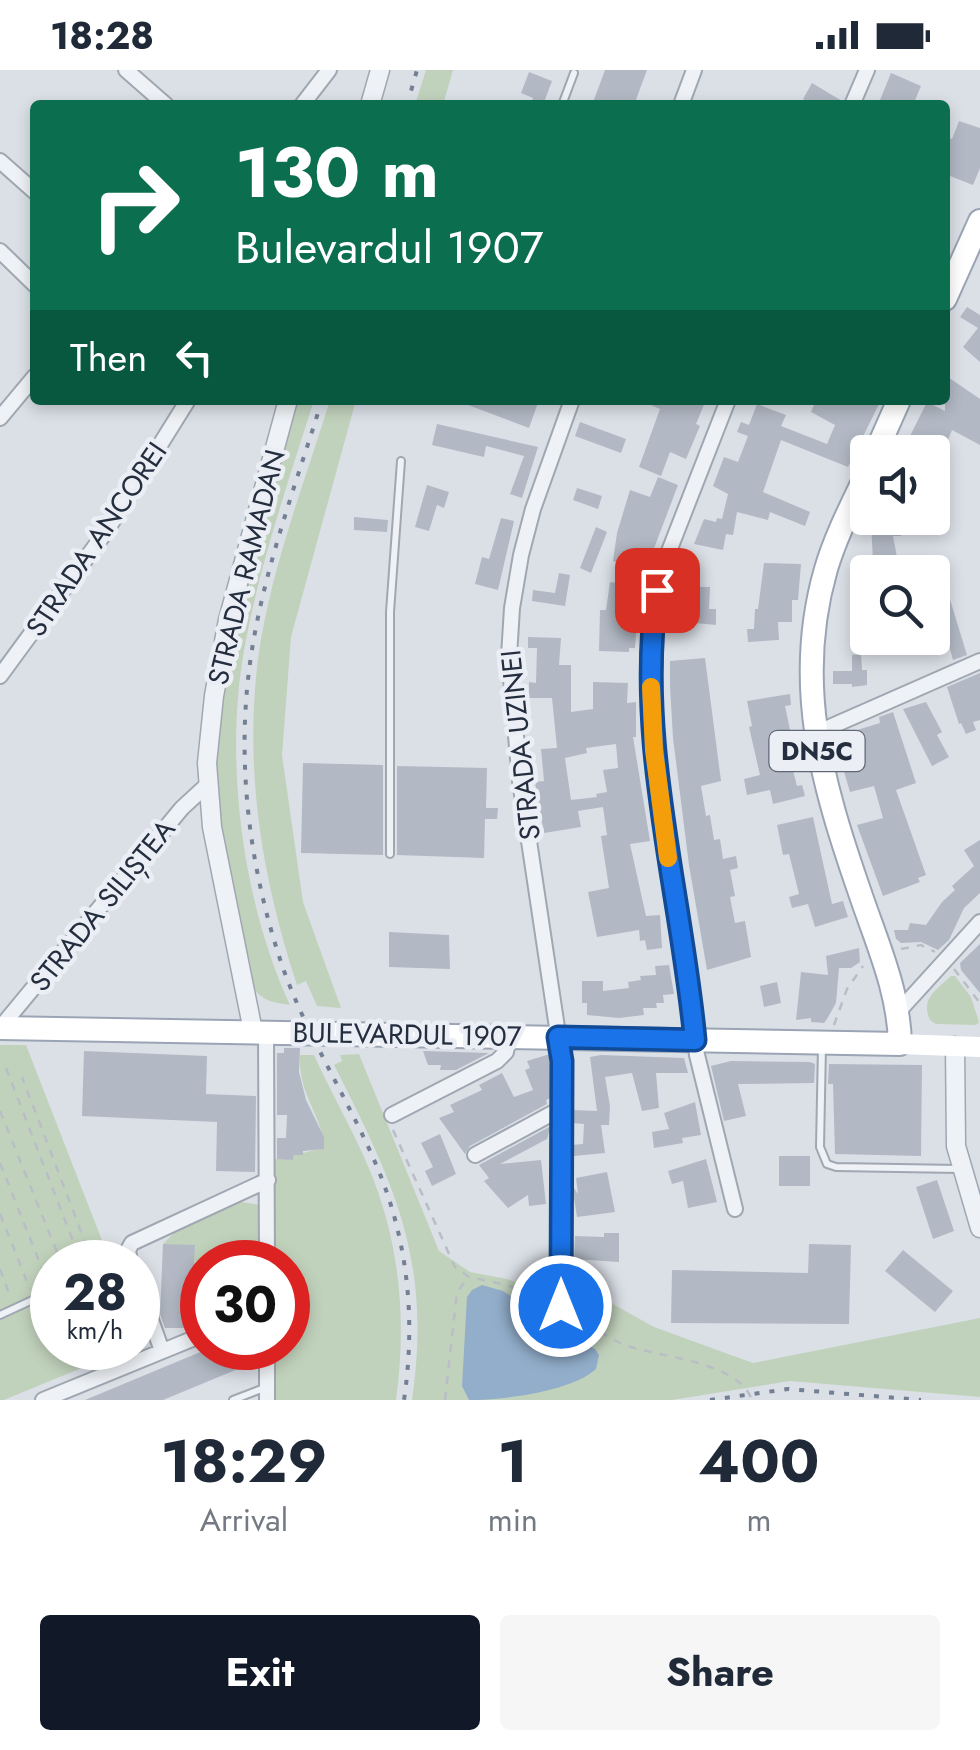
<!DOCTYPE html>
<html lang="en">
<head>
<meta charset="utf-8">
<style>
	:root { --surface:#fff; --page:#f6f6f7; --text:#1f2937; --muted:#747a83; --accent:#111827 }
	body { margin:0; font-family:Jost,sans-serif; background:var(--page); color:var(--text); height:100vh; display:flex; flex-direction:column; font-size:38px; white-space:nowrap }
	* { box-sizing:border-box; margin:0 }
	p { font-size:32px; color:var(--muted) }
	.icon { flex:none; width:55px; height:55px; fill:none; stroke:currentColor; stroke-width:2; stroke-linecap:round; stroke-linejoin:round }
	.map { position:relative; height:1330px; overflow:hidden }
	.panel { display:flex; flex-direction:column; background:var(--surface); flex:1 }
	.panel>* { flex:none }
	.guide { position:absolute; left:30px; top:30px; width:920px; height:305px; border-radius:10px; box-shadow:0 5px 15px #0003; background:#0b6e4f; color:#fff; overflow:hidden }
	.fabs { position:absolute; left:850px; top:365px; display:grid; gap:20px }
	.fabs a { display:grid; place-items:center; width:100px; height:100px; border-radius:10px; background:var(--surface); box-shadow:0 5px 15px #0003; font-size:50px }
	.speed { position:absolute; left:30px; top:1170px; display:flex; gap:20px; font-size:50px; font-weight:700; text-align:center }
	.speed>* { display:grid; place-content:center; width:130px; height:130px; border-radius:50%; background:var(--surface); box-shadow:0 5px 15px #0003; line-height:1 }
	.speed small { font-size:25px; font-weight:400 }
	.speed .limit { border:15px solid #d22; background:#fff; color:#111 }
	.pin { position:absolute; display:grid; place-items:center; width:85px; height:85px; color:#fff; margin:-42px; border-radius:20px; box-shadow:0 5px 15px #0006 }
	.me { position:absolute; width:110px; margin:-55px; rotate:0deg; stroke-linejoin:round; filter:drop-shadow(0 0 8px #0008) }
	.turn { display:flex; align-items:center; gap:35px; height:210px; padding:0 40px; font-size:45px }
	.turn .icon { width:130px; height:130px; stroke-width:2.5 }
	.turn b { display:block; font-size:70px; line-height:85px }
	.then { display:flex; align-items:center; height:95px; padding:0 40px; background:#0003; gap:20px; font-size:38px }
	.eta { display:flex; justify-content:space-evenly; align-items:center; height:170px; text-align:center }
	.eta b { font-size:60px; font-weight:700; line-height:70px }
	.cta { display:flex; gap:20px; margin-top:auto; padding:20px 40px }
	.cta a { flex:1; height:115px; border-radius:10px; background:var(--accent); color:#fff; font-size:40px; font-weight:700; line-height:115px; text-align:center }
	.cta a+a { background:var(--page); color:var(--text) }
	.status { display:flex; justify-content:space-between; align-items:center; height:70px; padding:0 50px; background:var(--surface); direction:ltr }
	.status svg { height:28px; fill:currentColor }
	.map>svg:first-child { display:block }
</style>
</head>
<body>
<div class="status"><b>18:28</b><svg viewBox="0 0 49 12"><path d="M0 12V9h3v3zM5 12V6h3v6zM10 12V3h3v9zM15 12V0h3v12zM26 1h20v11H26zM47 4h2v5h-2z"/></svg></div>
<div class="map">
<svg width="980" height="1330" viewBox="0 0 980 1330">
	<rect width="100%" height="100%" fill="#dbe0e7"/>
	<!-- green -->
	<path fill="#c1d2bc" d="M 426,0 L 453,0 L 443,35 L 415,35 Z
		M 298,330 L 314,330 C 288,413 259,496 244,581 C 224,692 243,834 290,935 C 276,933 261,931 254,918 C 242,852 220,783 217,716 C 212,596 265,446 298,330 Z
		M 330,330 L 356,330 L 291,567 L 282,685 L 303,832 L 341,938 L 317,936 L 306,911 L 297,915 C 262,808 244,701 258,589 C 270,501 304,414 330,330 Z
		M 951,906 L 955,906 L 971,927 L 979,952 L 976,955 L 936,954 L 930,950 C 920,929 936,920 951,906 Z
		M 0,975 L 26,975 L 105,1178 L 91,1184 L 94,1192 L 52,1192 L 52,1278 L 130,1278 L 4,1330 L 0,1330 Z
		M 359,984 L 439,1181 L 470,1202 L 507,1209 L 567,1231 L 568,1209 L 654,1257 L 753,1293 L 980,1248 L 980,1327 L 790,1311 L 672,1330 L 412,1330 C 432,1191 395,1115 334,995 L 342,991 L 340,985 Z
		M 300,985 L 314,985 C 331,1023 352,1058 368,1096 C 400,1171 407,1250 396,1330 L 270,1330 L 270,1278 L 288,1278 L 288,1192 L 271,1192 L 273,1089 L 293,1089 L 294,1085 L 324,1078 C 323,1045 298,1026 300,985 Z
		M 241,1132 L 260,1135 L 260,1192 L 202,1192 L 202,1254 L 191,1259 L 194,1176 L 163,1174 L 176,1161 Z"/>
	<!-- water -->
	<path fill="#92aecb" d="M 482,1215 L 503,1221 L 595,1279 L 599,1285 L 596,1299 C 571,1322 501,1330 469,1330 L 462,1316 L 467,1227 L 472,1220 Z"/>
	<!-- building -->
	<path fill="#b2b9c4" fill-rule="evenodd" d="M 605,0 L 647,0 L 634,35 L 592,35 Z
		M 529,2 L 552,11 L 543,35 L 530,35 L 533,28 L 521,23 Z
		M 891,3 L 921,16 L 913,35 L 878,35 Z
		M 812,13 L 842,31 L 842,35 L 814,35 L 803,29 Z
		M 959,51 L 980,58 L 980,98 L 973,115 L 945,104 L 945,66 L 952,69 Z
		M 967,237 L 980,245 L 980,292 L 963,277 L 978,258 L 960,247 Z
		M 945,305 L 980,329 L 980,375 L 952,360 L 944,380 L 910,366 L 927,332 L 945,341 Z
		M 455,330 L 539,330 L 529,358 Z
		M 640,330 L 706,330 L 696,354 L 700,356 L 686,389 L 670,382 L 661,406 L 639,397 L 660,339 Z
		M 816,330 L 869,330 L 879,334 L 848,397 L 781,370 L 763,422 L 810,442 L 805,456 L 770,442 L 768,450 L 737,442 L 733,465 L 726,464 L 723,480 L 694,474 L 704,449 L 716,452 L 717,448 L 722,449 L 728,424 L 713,416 L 724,387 L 738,392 L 748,366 L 737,362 L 741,352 L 749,355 L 757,334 L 786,345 L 781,356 L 827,374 L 835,355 L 811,342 Z
		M 580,352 L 626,369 L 621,383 L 575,366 Z
		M 437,354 L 538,377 L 522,428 L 510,424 L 524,386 L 486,376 L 484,387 L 432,375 Z
		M 658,407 L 678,415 L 644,505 L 613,491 L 617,463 L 630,420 L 650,427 Z
		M 427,415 L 449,422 L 444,438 L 437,435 L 429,461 L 415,457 Z
		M 577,418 L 602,426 L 598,439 L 573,430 Z
		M 354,447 L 388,450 L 387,462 L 354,460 Z
		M 501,448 L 514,451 L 498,520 L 475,514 L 482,487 L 489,489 Z
		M 900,449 L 901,466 L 893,466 L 897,487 L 873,492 L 871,451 Z
		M 596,457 L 607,462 L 591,503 L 580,498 Z
		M 764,493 L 801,494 L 798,530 L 792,530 L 792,552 L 778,552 L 779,570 L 748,572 L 747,559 L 754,559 L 755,539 L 758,539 Z
		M 559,503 L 570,505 L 565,536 L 532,531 L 533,520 L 555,523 Z
		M 610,512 L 639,516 L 635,578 L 629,578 L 629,582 L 599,581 L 600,540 L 606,540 Z
		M 683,517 L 710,517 L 709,539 L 716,539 L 716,555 L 674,551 L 677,521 L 681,522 Z
		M 948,523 L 967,585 L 953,590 L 936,527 Z
		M 528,567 L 561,568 L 559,595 L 571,595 L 571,642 L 593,639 L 593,612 L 628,613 L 627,633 L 636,632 L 636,667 L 633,667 L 650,771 L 630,774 L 646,846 L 660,845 L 662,878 L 647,880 L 645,870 L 640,871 L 639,860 L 597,867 L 588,822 L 609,818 L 601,766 L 607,765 L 603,737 L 578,741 L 581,757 L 544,763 L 535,712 L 544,711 L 541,679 L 557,678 L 552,628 L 529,628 L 529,612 L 536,613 L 537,578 L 528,578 ZM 616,674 L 618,698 L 603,700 L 607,722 L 596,724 L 597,727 L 571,730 L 565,688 L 587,683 L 586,678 Z
		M 861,584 L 862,600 L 867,600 L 867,615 L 852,617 L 852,614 L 833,614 L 833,601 L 852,601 L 852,585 Z
		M 705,588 L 721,711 L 701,716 L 706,746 L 710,745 L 714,770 L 720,769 L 723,789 L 736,786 L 738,798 L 730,800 L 735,826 L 730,827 L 735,853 L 745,851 L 751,887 L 707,900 L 689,795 L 673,668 L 670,616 L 670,591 Z
		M 980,603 L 980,650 L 973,652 L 976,660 L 966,664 L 961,653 L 959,654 L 947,617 Z
		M 790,624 L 791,635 L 785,636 L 796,688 L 790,689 L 797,716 L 802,715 L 805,726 L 773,734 L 770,720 L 747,725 L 744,709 L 760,705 L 749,657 L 752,656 L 747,631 Z
		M 926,632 L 942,662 L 937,665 L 949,687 L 932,696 L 903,639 Z
		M 893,642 L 916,713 L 896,720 L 926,805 L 918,808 L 920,812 L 883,826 L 857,755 L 883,748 L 874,716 L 850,722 L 834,667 L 880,653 L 879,647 Z
		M 303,693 L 383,695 L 383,785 L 301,783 Z
		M 397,696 L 487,698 L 486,738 L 498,738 L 497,749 L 485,749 L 484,788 L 397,785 Z
		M 813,747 L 832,834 L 843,831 L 848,847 L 815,857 L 808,834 L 792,838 L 789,827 L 799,824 L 789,784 L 783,785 L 777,755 Z
		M 980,770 L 980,823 L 964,838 L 949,870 L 938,880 L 921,872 L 901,873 L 896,869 L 894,860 L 908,860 L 910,853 L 926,855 L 942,832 L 955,820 L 952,816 L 974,796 L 964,780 Z
		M 389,862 L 449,865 L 450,899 L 389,897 Z
		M 980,874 L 980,923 L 961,900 L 960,893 Z
		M 859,878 L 860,892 L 851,898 L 839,898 L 836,933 L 827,949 L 824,953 L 811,952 L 811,948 L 796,950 L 801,902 L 828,905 L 826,886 Z
		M 669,895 L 674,924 L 663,925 L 664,933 L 656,933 L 657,938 L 643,938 L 644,945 L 619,948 L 587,945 L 587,933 L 582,933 L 582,911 L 603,911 L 603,921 L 629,918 L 628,912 L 641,910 L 640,906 L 656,905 L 655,896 Z
		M 777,912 L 781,933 L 764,937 L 760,916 Z
		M 284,978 L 300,978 L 299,1002 L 306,1030 L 324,1067 L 324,1079 L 303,1081 L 303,1085 L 294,1085 L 293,1090 L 277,1089 L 277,1068 L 286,1068 L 287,1045 L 277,1045 L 277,983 L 284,983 Z
		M 84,981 L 207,986 L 206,1024 L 256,1026 L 255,1102 L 216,1101 L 217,1052 L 82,1046 Z
		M 423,981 L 489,983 L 456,1000 L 440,1000 L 441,995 L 428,995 Z
		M 550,984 L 551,1028 L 546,1030 L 547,1034 L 470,1076 L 465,1084 L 439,1048 L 454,1042 L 450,1035 L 482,1020 L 479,1015 L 502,1003 L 514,1027 L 533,1020 L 525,1000 L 530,998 L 527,991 Z
		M 601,985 L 684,988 L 688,1003 L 656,1003 L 659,1038 L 642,1041 L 632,1003 L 605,1007 L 610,1036 L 609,1055 L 601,1055 L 605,1083 L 574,1086 L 572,1075 L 583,1074 L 584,1054 L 572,1053 L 572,1040 L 597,1041 L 590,987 Z
		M 731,991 L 810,992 L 815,994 L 814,1013 L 738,1014 L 746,1046 L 724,1051 L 711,996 Z
		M 829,994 L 922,995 L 921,1086 L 835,1084 L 833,1014 L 828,1014 Z
		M 695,1032 L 701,1065 L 682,1068 L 683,1073 L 654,1078 L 652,1062 L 669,1059 L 664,1043 Z
		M 551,1056 L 547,1069 L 500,1094 L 541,1090 L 546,1134 L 529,1136 L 528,1125 L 508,1138 L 484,1111 L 489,1108 L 479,1095 Z
		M 440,1064 L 456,1104 L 432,1116 L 425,1101 L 433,1097 L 421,1073 Z
		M 779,1086 L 810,1086 L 810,1116 L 779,1116 Z
		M 706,1089 L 717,1132 L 688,1138 L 683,1111 L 672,1114 L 668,1101 Z
		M 607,1102 L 615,1142 L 577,1147 L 572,1115 L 578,1124 L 576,1108 Z
		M 937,1110 L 954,1161 L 933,1169 L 916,1117 Z
		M 604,1163 L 619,1163 L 619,1192 L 574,1189 L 575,1166 L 604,1167 Z
		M 163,1174 L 195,1175 L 190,1258 L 165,1258 L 160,1244 Z
		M 809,1174 L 851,1175 L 849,1254 L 671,1253 L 672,1200 L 808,1203 Z
		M 903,1180 L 953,1221 L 935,1242 L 885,1201 Z
		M 210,1278 L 243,1278 L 250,1294 L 163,1330 L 85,1330 Z"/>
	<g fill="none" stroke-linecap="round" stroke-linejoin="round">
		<!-- service casing -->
		<g stroke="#a0a7b1" stroke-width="10">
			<path id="service" d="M 562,35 L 574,3
				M 390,784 L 390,542 L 401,391
				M 822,976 L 820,1077 L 827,1094 L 836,1097 L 959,1099
				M 0,1245 L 52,1221
				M 233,1330 L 264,1318"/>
		</g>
		<!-- minor casing -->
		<g stroke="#a0a7b1" stroke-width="18">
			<path id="minor" d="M 126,0 L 166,35
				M 302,35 L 329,0
				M 681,35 L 694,0
				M 852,35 L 867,0
				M 0,91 L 35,122
				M 0,181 L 35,215
				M 728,330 L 664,494 L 655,538 L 651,628 L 656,700 L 697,985 L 735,1139
				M 0,348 L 35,306
				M 0,606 L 107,460 L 188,330
				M 814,664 L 980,591
				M 899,941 L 980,852
				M 0,958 L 182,738 L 207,715
				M 266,962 L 267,1192
				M 392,1045 L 497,991 L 506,982 L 509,966
				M 475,1085 L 562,1038
				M 130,1192 L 128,1180 L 132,1173 L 268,1110
				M 138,1213 L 162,1281
				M 561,1236 L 562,991 L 520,711 L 509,586 L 512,538 L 521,485 L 533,439 L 572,330
				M 43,1330 L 202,1265
				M 267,1330 L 267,1278"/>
		</g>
		<!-- tertiary casing -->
		<g stroke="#a0a7b1" stroke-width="21">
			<path id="tertiary" d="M 370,35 L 380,0
				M 253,961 L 212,757 L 207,693 L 214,626 L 228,550 L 288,330
				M 955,976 L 956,1076 L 980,1158"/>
		</g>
		<!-- primary casing -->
		<g stroke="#9aa4b4" stroke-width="26">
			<path id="primary" d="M 945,229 L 980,151
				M 876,382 L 899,330
				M 0,958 L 900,974 C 899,920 876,871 859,820 C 822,713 793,613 826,499 C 836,465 853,433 868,401"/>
		</g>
		<!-- path -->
		<path stroke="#b9bec6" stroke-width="2.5" stroke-dasharray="8 8" stroke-linecap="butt" d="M 901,879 L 921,875 L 935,882
			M 954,899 L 980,933
			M 834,955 L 847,919 L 863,896
			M 6,998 L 80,1189 L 90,1185 L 22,1007
			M 0,1041 L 61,1192
			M 393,1060 L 455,1197 L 469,1207 L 507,1215 L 549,1231
			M 0,1093 L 47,1211
			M 0,1144 L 30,1219
			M 0,1199 L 10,1226
			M 573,1245 C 588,1254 604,1265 620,1273 C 654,1288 737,1289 752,1330
			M 445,1330 L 457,1222 L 468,1208"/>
		<!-- service -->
		<use href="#service" stroke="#eef1f5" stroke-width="6"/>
		<!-- minor -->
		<use href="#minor" stroke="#eef1f5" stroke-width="14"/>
		<!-- tertiary -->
		<use href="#tertiary" stroke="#eef1f5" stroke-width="18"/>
		<!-- secondary -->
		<path stroke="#fff" stroke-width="20" d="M 900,974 L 980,977"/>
		<!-- primary -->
		<use href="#primary" stroke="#fff" stroke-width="22"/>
		<!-- rail -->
		<path stroke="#737f92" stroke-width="4" stroke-dasharray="5 10" stroke-linecap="butt" d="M 407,35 L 417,0
			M 322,330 C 296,414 264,499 251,586 C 236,686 248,790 279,886 C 302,958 345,1023 375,1092 C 408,1168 416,1249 404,1330
			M 710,1330 L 788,1319 L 921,1330"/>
	</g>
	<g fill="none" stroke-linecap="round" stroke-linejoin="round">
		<!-- route casing -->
		<g stroke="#114b97" stroke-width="25">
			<path id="route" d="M 561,1236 L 562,991 L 558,967 L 695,970 C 681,820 635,671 657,520"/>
		</g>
		<!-- route -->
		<use href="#route" stroke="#1a73e8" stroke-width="18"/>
		<!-- slow -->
		<path stroke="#f59e0b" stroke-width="18" d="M 651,617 L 654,680 L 668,788"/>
	</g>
	<g text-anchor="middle" stroke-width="9" stroke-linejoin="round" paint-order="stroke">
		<!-- shield labels -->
		<rect fill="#ebeff5" stroke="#606876" stroke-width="2.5" x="769.5" y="661" width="95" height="40" rx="8"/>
		<g font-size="25" font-weight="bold" fill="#242e3f">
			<text x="817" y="690">DN5C</text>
		</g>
		<!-- street labels -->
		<g font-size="28" fill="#242e3f" stroke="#ebeff5">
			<text transform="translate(96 469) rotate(-56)" y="10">STRADA ANCOREI</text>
			<text transform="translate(246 497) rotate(-76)" y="10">STRADA RAMADAN</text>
			<text transform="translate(520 675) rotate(-96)" y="10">STRADA UZINEI</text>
			<text transform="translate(102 835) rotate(-51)" y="10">STRADA SILIȘTEA</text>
			<text transform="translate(407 964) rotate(1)" y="10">BULEVARDUL 1907</text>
		</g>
	</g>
</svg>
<div class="fabs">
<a><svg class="icon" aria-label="sound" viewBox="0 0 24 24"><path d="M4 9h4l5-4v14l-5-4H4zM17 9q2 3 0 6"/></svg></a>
<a><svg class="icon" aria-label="search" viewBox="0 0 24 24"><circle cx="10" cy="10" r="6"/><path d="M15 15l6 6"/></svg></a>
</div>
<div class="speed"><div>28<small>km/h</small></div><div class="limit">30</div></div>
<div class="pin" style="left:657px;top:520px;background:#d93025"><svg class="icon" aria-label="arrive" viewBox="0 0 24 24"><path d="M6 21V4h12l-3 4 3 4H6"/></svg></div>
<svg class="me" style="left:561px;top:1236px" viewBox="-20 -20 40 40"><circle r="17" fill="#1a73e8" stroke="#fff" stroke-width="3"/><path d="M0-11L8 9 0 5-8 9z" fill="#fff"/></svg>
<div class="guide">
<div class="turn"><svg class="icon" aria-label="right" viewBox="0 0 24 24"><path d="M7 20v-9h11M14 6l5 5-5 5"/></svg><div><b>130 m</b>Bulevardul 1907</div></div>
<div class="then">Then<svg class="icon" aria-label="left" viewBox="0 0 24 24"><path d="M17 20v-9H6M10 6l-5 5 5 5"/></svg></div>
</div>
</div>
<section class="panel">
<div class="eta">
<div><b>18:29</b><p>Arrival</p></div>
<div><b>1</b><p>min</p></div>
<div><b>400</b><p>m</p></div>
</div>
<div class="cta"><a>Exit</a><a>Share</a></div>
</section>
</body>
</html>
